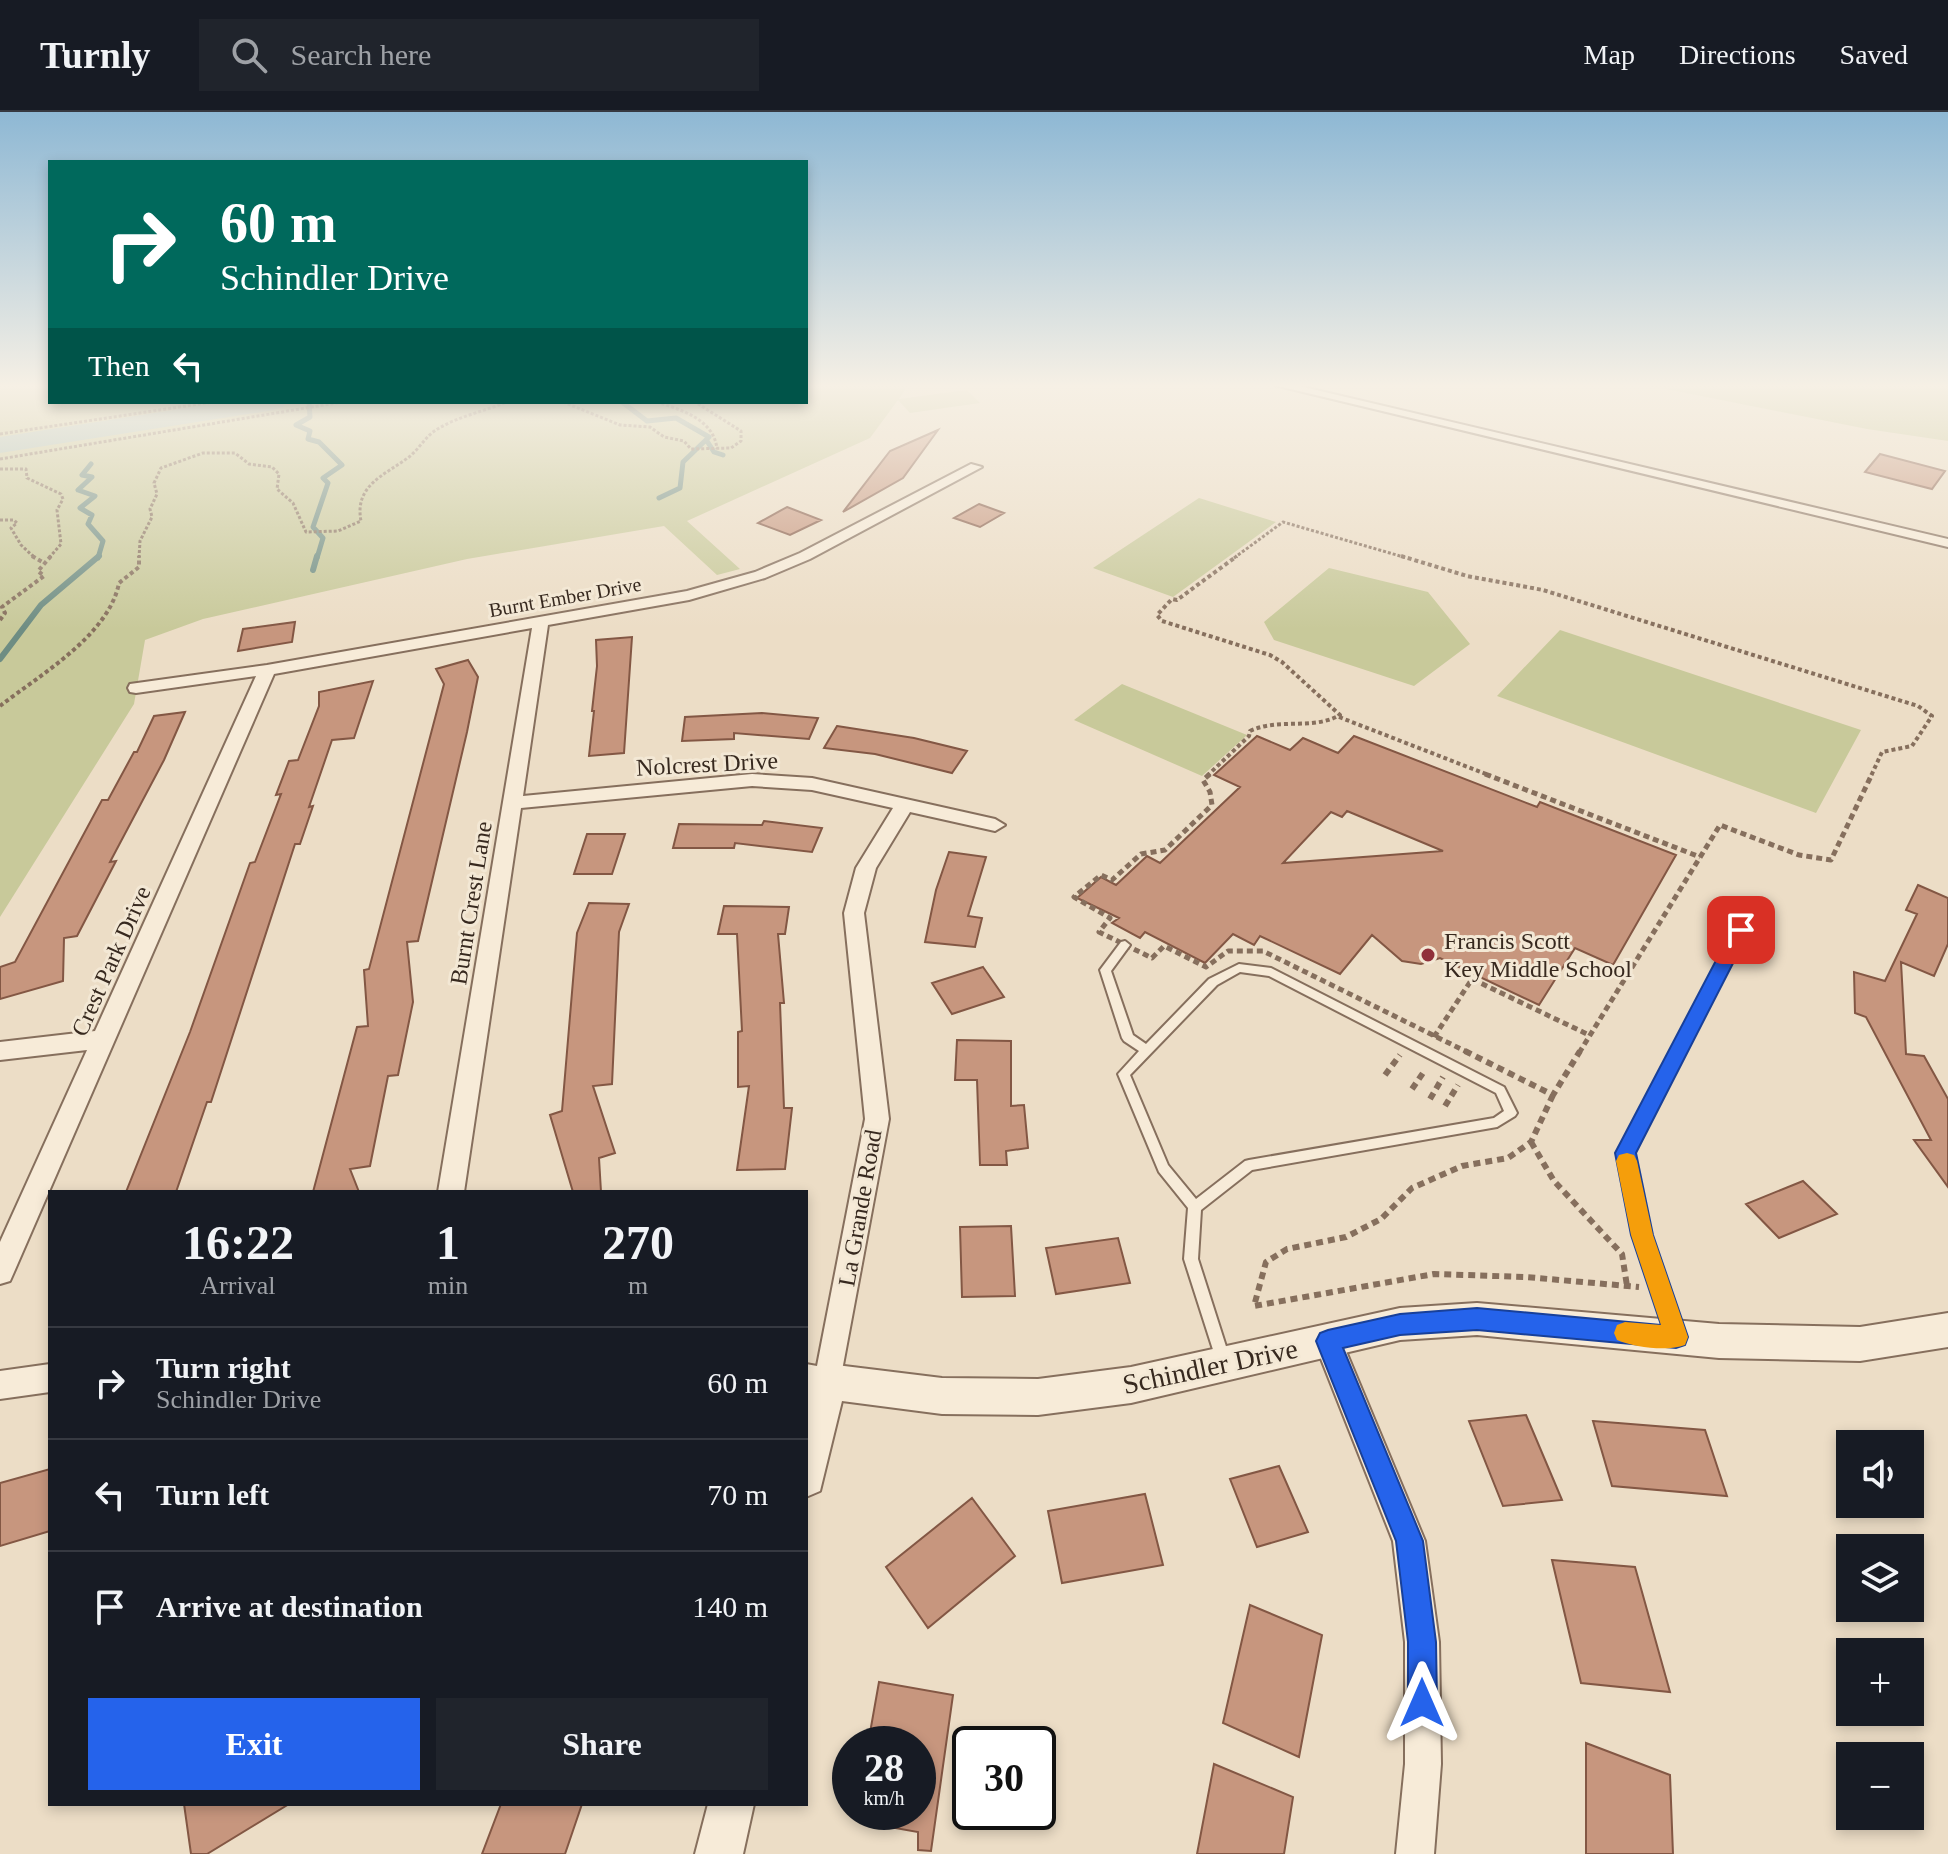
<!DOCTYPE html>
<html lang="en">
<head>
<meta charset="utf-8">
<style>
	:root { --surface:#171b24; --page:#20242c; --text:#f1f3f6; --muted:#9ea1a6; --line:#363941; --accent:#2563eb }
	body { margin:0; font-family:Georgia,serif; background:var(--page); color:var(--text); height:100vh; display:flex; flex-direction:column; font-size:30px; white-space:nowrap }
	* { box-sizing:border-box; margin:0 }
	p { font-size:26px; color:var(--muted) }
	.icon { flex:none; width:44px; height:44px; fill:none; stroke:currentColor; stroke-width:2; stroke-linecap:round; stroke-linejoin:round }
	.map { position:relative; flex:1; overflow:hidden }
	.sheet { position:absolute; left:48px; top:1078px; width:760px; height:616px; display:flex; flex-direction:column; background:var(--surface); border-radius:0px; box-shadow:0 4px 12px #0003 }
	.sheet>* { flex:none }
	.hud { position:absolute; left:48px; top:48px; width:760px; height:244px; border-radius:0px; box-shadow:0 4px 12px #0003; background:#00695c; color:#fff; overflow:hidden }
	.fabs { position:absolute; left:1836px; top:1318px; display:grid; gap:16px }
	.fabs a { display:grid; place-items:center; width:88px; height:88px; border-radius:0px; background:var(--surface); box-shadow:0 4px 12px #0003; font-size:40px }
	.speed { position:absolute; left:832px; top:1614px; display:flex; gap:16px; font-size:40px; font-weight:700; text-align:center }
	.speed>* { display:grid; place-content:center; width:104px; height:104px; border-radius:50%; background:var(--surface); box-shadow:0 4px 12px #0003; line-height:1 }
	.speed small { font-size:20px; font-weight:400 }
	.speed .limit { border:4px solid #111; border-radius:12px; background:#fff; color:#111 }
	.pin { position:absolute; display:grid; place-items:center; width:68px; height:68px; color:#fff; margin:-34px; border-radius:16px; box-shadow:0 4px 12px #0006 }
	.me { position:absolute; width:88px; margin:-44px; rotate:0deg; stroke-linejoin:round; filter:drop-shadow(0 0 6px #0008) }
	.turn { display:flex; align-items:center; gap:28px; height:168px; padding:0 40px; font-size:36px }
	.turn .icon { width:104px; height:104px; stroke-width:2.5 }
	.turn b { display:block; font-size:56px; line-height:68px }
	.then { display:flex; align-items:center; height:76px; padding:0 40px; background:#0003; gap:16px; font-size:30px }
	.eta { display:flex; justify-content:space-evenly; align-items:center; height:136px; text-align:center }
	.eta b { font-size:48px; font-weight:800; line-height:56px }
	.primary-button { display:flex; gap:16px; margin-top:auto; padding:16px 40px }
	.primary-button a { flex:1; height:92px; border-radius:0px; background:var(--accent); color:#fff; font-size:32px; font-weight:800; line-height:92px; text-align:center }
	.primary-button a+a { background:var(--page); color:var(--text) }
	ul { padding:0; list-style:none }
	li { display:flex; align-items:center; gap:24px; height:112px; padding:0 40px; border-top:2px solid var(--line) }
	li div { flex:1 }
	li b { display:block; font-size:30px }
	li em { font-style:normal }
	header { display:flex; align-items:center; gap:48px; box-sizing:border-box; height:112px; padding:0 40px; background:var(--surface); border-bottom:2px solid var(--line) }
	header strong { font-size:38px }
	nav { display:flex; gap:44px; margin-inline-start:auto; font-size:28px }
	.search { width:560px; height:72px; background:var(--page); display:flex; align-items:center; gap:20px; box-sizing:border-box; padding:0 28px; border-radius:0px; color:var(--muted); font-size:30px }
	.map>svg:first-child { display:block }
</style>
</head>
<body>
<header>
<strong>Turnly</strong>
<div class="search"><svg class="icon" aria-label="search" viewBox="0 0 24 24"><circle cx="10" cy="10" r="6"/><path d="M15 15l6 6"/></svg>Search here</div>
<nav><a>Map</a><a>Directions</a><a>Saved</a></nav>
</header>
<div class="map">
<svg width="1948" height="1742" viewBox="0 0 1948 1742">
	<rect width="100%" height="100%" fill="#ecddc6"/>
	<!-- green -->
	<path fill="#c8c99a" d="M 0,273 L 50,273 L 50,290 L 806,290 L 806,273 L 908,273 L 899,287 L 967,278 L 980,291 L 910,301 L 898,288 L 870,326 L 687,409 L 740,457 L 717,463 L 664,414 L 467,447 L 203,507 L 145,528 L 134,592 L 0,805 Z
		M 1646,273 L 1948,273 L 1948,329 L 1867,317 Z
		M 1199,386 L 1276,410 L 1173,485 L 1093,456 Z
		M 1329,456 L 1428,480 L 1470,532 L 1414,574 L 1274,528 L 1264,510 Z
		M 1560,518 L 1861,618 L 1816,701 L 1497,584 Z
		M 1122,572 L 1247,623 L 1202,664 L 1074,608 Z"/>
	<g fill="none" stroke-linecap="round" stroke-linejoin="round">
		<!-- stream-far1 -->
		<path stroke="#6e8d83" stroke-width="5" d="M 309,290 L 310,305 L 296,313 L 310,319 L 308,327 L 319,330 L 342,353 L 323,366 L 328,371 L 313,415 L 323,426 L 317,446
			M 622,290 L 647,309 L 676,306 L 709,325 L 683,350 L 680,376 L 659,386
			M 707,329 L 714,340 L 723,343
			M 91,352 L 82,363 L 92,365 L 78,378 L 95,384 L 80,396 L 92,403 L 88,412 L 103,429 L 98,446"/>
		<!-- stream -->
		<path stroke="#6e8d83" stroke-width="6" d="M 313,458 L 317,444
			M 0,547 L 41,493 L 99,444"/>
		<!-- river -->
		<path fill="#a7bfb6" fill-rule="evenodd" d="M 225,290 L 287,290 L 283,295 L 274,298 L 0,341 L 0,325 Z"/>
	</g>
	<!-- building -->
	<path fill="#c7967e" stroke="#835744" stroke-width="2" fill-rule="evenodd" d="M 938,318 L 903,366 L 843,400 L 890,339 Z
		M 1880,342 L 1945,359 L 1932,377 L 1865,360 Z
		M 979,392 L 1004,401 L 980,415 L 954,406 Z
		M 787,395 L 821,408 L 790,423 L 758,411 Z
		M 295,510 L 292,530 L 238,539 L 243,517 Z
		M 632,525 L 624,641 L 589,644 L 594,599 L 592,599 L 597,554 L 596,528 Z
		M 468,548 L 478,565 L 467,620 L 418,829 L 407,830 L 413,890 L 398,963 L 388,964 L 370,1054 L 350,1057 L 359,1080 L 313,1080 L 357,915 L 368,914 L 364,858 L 369,857 L 444,572 L 436,557 Z
		M 373,569 L 354,626 L 332,628 L 309,695 L 313,694 L 300,732 L 295,732 L 211,990 L 207,990 L 176,1080 L 126,1080 L 190,920 L 250,751 L 255,750 L 281,682 L 276,683 L 289,649 L 298,648 L 319,594 L 319,580 Z
		M 185,600 L 164,648 L 110,750 L 116,749 L 77,824 L 64,826 L 63,869 L 0,887 L 0,855 L 15,850 L 102,688 L 108,688 L 134,640 L 137,640 L 154,604 Z
		M 762,601 L 818,606 L 809,627 L 734,621 L 734,627 L 682,629 L 685,605 Z
		M 837,614 L 914,626 L 967,639 L 952,661 L 875,642 L 824,636 Z
		M 1257,624 L 1290,638 L 1303,626 L 1338,641 L 1354,624 L 1537,695 L 1540,690 L 1676,743 L 1613,853 L 1575,836 L 1539,893 L 1440,846 L 1421,852 L 1402,849 L 1372,823 L 1340,862 L 1260,824 L 1254,833 L 1233,822 L 1205,851 L 1145,820 L 1140,826 L 1112,811 L 1119,806 L 1077,786 L 1101,765 L 1116,773 L 1147,744 L 1160,751 L 1240,675 L 1214,663 ZM 1347,699 L 1443,739 L 1283,751 L 1331,700 L 1342,705 Z
		M 764,709 L 822,716 L 812,740 L 735,731 L 734,736 L 673,736 L 679,712 L 762,713 Z
		M 587,722 L 625,722 L 612,762 L 574,762 Z
		M 949,740 L 986,745 L 968,804 L 982,806 L 975,835 L 925,830 L 936,778 Z
		M 1918,773 L 1948,786 L 1948,832 L 1934,864 L 1901,850 L 1906,942 L 1924,944 L 1948,987 L 1948,1075 L 1914,1028 L 1931,1028 L 1866,905 L 1855,901 L 1854,860 L 1885,869 L 1917,802 L 1906,798 Z
		M 589,791 L 629,792 L 619,820 L 612,972 L 593,974 L 615,1041 L 599,1046 L 601,1080 L 573,1080 L 550,1003 L 562,999 L 577,821 Z
		M 724,794 L 789,795 L 785,822 L 778,822 L 784,891 L 780,891 L 784,996 L 792,996 L 785,1057 L 737,1058 L 749,974 L 738,975 L 738,920 L 742,919 L 737,822 L 718,822 Z
		M 983,855 L 1004,885 L 952,902 L 932,871 Z
		M 957,928 L 1011,929 L 1011,994 L 1024,993 L 1028,1036 L 1006,1039 L 1007,1053 L 980,1053 L 977,968 L 955,968 Z
		M 1803,1069 L 1837,1102 L 1779,1126 L 1746,1092 Z
		M 1011,1114 L 1015,1184 L 962,1185 L 960,1115 Z
		M 1118,1126 L 1130,1171 L 1056,1182 L 1046,1136 Z
		M 1526,1303 L 1562,1388 L 1503,1394 L 1469,1309 Z
		M 1593,1309 L 1705,1318 L 1727,1384 L 1612,1374 Z
		M 1279,1354 L 1308,1420 L 1257,1435 L 1230,1367 Z
		M 50,1357 L 50,1419 L 0,1434 L 0,1371 Z
		M 1145,1382 L 1163,1453 L 1062,1471 L 1048,1399 Z
		M 972,1386 L 1015,1444 L 928,1516 L 886,1455 Z
		M 1552,1448 L 1635,1455 L 1670,1580 L 1581,1571 Z
		M 1250,1493 L 1322,1523 L 1299,1645 L 1223,1611 Z
		M 879,1570 L 953,1583 L 931,1739 L 918,1738 L 918,1720 L 867,1711 L 868,1700 L 918,1700 L 918,1632 L 868,1632 Z
		M 1586,1631 L 1670,1663 L 1673,1742 L 1586,1742 Z
		M 1214,1652 L 1293,1685 L 1284,1742 L 1197,1742 Z
		M 184,1692 L 289,1692 L 207,1742 L 191,1742 Z
		M 501,1692 L 582,1692 L 565,1742 L 482,1742 Z"/>
	<g fill="none" stroke-linecap="round" stroke-linejoin="round">
		<!-- service casing -->
		<g stroke="#866f5d" stroke-width="4">
			<path id="service" d="M 1754,789 L 1759,792 L 1631,1041 L 1649,1123 L 1682,1221 L 1680,1226 L 1675,1228 L 1670,1226 L 1668,1221 L 1635,1123 L 1619,1041 L 1749,792 Z
				M 1125,829 L 1130,833 L 1111,859 L 1133,923 L 1146,932 L 1209,867 L 1239,852 L 1271,856 L 1504,975 L 1517,1001 L 1515,1004 L 1497,1015 L 1252,1058 L 1201,1098 L 1198,1147 L 1230,1247 L 1228,1252 L 1223,1254 L 1218,1252 L 1216,1247 L 1184,1147 L 1188,1096 L 1159,1060 L 1118,962 L 1139,939 L 1124,929 L 1122,926 L 1100,858 L 1121,830 ZM 1240,860 L 1269,864 L 1496,981 L 1504,999 L 1494,1006 L 1249,1048 L 1245,1049 L 1196,1087 L 1168,1053 L 1130,963 L 1217,873 Z"/>
		</g>
		<!-- minor casing -->
		<g stroke="#866f5d" stroke-width="4">
			<path id="minor" d="M 1274,273 L 1295,273 L 1948,427 L 1948,435 Z
				M 971,352 L 982,355 L 810,447 L 765,466 L 689,488 L 548,513 L 523,684 L 752,662 L 812,666 L 995,707 L 1005,713 L 995,719 L 910,700 L 876,756 L 864,801 L 889,1007 L 838,1280 L 828,1284 L 806,1280 L 806,1252 L 817,1254 L 865,1007 L 844,801 L 856,756 L 893,696 L 812,678 L 752,674 L 521,696 L 464,1080 L 438,1080 L 532,516 L 274,562 L 14,1160 L 10,1169 L 0,1172 L 0,1130 L 87,938 L 0,948 L 0,930 L 95,919 L 256,564 L 136,581 L 130,580 L 128,576 L 130,572 L 267,553 L 687,479 L 755,460 L 800,441 Z
				M 1328,1216 L 1338,1220 L 1425,1429 L 1439,1530 L 1441,1652 L 1434,1742 L 1396,1742 L 1405,1652 L 1405,1530 L 1393,1429 L 1314,1229 L 1318,1220 Z
				M 50,1252 L 50,1280 L 0,1287 L 0,1259 Z"/>
		</g>
		<!-- tertiary casing -->
		<g stroke="#866f5d" stroke-width="4">
			<path id="tertiary" d="M 1477,1191 L 1719,1212 L 1860,1215 L 1948,1201 L 1948,1235 L 1860,1249 L 1719,1246 L 1477,1223 L 1400,1228 L 1131,1291 L 1038,1303 L 942,1302 L 842,1289 L 820,1379 L 806,1385 L 806,1284 L 815,1257 L 828,1252 L 942,1266 L 1038,1267 L 1131,1255 L 1400,1196 Z
				M 708,1692 L 754,1692 L 743,1742 L 695,1742 Z"/>
		</g>
		<!-- path-far3 -->
		<path stroke="#866f5d" stroke-width="3" stroke-dasharray="3 2" stroke-linecap="butt" d="M 563,290 L 620,313 L 650,315 L 664,325 L 684,329 L 691,337 L 731,336 L 741,329 L 741,319 L 695,290
			M 657,290 C 681,298 714,307 717,337
			M 0,322 L 213,290
			M 0,347 L 342,290
			M 0,357 L 26,357 L 27,366 L 61,382 L 63,387 L 57,398 L 61,432 L 49,446
			M 0,408 L 14,408 L 17,411 L 11,416 L 21,433 L 35,446
			M 139,446 L 140,429 L 152,405 L 150,397 L 157,382 L 154,371 L 161,356 L 203,341 L 235,341 L 249,352 L 272,355 L 279,362 L 277,377 L 293,391 L 306,420 L 338,419 L 361,409 C 354,373 385,363 409,345 C 419,337 426,324 436,318 C 456,305 485,299 507,290
			M 1234,446 L 1283,410 L 1407,446"/>
		<!-- path-far2 -->
		<path stroke="#866f5d" stroke-width="4" stroke-dasharray="4 3" stroke-linecap="butt" d="M 32,444 L 44,451
			M 1401,444 L 1467,464 L 1543,478 L 1918,594 L 1932,604 L 1912,634 L 1882,640 L 1871,664
			M 0,508 L 5,501 L 2,495 L 44,464 L 38,459 L 51,444
			M 0,594 C 40,563 109,523 119,471 L 139,455 L 139,444
			M 1339,605 L 1491,664
			M 1207,664 L 1249,624 L 1250,619 C 1280,605 1311,619 1340,603 L 1282,550 L 1270,543 L 1162,509 L 1157,503 L 1172,487 L 1177,488 L 1237,444"/>
		<!-- path-far1 -->
		<path stroke="#866f5d" stroke-width="5" stroke-dasharray="6 4" stroke-linecap="butt" d="M 1210,662 L 1203,668 L 1210,680 L 1212,693 L 1165,738 L 1141,742 L 1112,768 L 1101,763 L 1074,785 L 1110,806 L 1099,820 L 1152,846 L 1164,834 L 1206,855 L 1228,839 L 1263,839 L 1469,941
			M 1485,662 L 1700,745
			M 1434,925 L 1472,867 L 1589,923
			M 1579,941 L 1720,713 L 1799,743 L 1831,748 L 1872,662"/>
		<!-- path -->
		<path stroke="#866f5d" stroke-width="6" stroke-dasharray="7 5" stroke-linecap="butt" d="M 1465,939 L 1553,983 L 1580,939
			M 1385,963 L 1400,943
			M 1412,977 L 1425,958
			M 1553,983 L 1531,1030 L 1508,1046 L 1462,1054 L 1412,1076 L 1381,1107 L 1346,1125 L 1287,1137 L 1266,1150 L 1254,1194 L 1434,1162 L 1526,1165 L 1639,1175
			M 1430,987 L 1443,965
			M 1445,994 L 1458,973
			M 1531,1030 L 1554,1069 L 1622,1142 L 1627,1174"/>
		<!-- service -->
		<use href="#service" fill="#f7ebd8" fill-rule="evenodd"/>
		<!-- minor -->
		<use href="#minor" fill="#f7ebd8" fill-rule="evenodd"/>
		<!-- tertiary -->
		<use href="#tertiary" fill="#f7ebd8" fill-rule="evenodd"/>
	</g>
	<!-- sky -->
	<linearGradient id="sky" x2="0" y2="1"><stop stop-color="#8eb8d4"/><stop offset="0.53" stop-color="#f6f0e5"/><stop offset="1" stop-color="#f6f0e5" stop-opacity="0"/></linearGradient>
	<rect width="1948" height="517" fill="url(#sky)"/>
	<!-- route -->
	<path fill="#2563eb" stroke="#184099" stroke-width="2" d="M 1741,812 L 1750,818 L 1636,1041 L 1653,1123 L 1688,1225 L 1685,1233 L 1676,1236 L 1477,1218 L 1400,1223 L 1343,1236 L 1423,1429 L 1436,1530 L 1437,1591 L 1433,1601 L 1422,1606 L 1412,1601 L 1408,1591 L 1408,1530 L 1396,1429 L 1316,1229 L 1320,1221 L 1328,1218 L 1400,1202 L 1477,1196 L 1661,1213 L 1631,1123 L 1615,1041 L 1732,818 Z"/>
	<!-- slow -->
	<path fill="#f59e0b" d="M 1627,1041 L 1634,1043 L 1637,1049 L 1653,1123 L 1688,1225 L 1685,1233 C 1667,1240 1634,1235 1617,1228 L 1614,1221 L 1617,1213 L 1625,1210 L 1661,1213 L 1631,1123 L 1616,1049 L 1619,1043 Z"/>
	<!-- markers -->
	<circle fill="#91303a" stroke="#f3e8d5" stroke-width="3" cx="1428" cy="843" r="8"/>
	<g text-anchor="middle" stroke-width="6" stroke-linejoin="round" paint-order="stroke">
		<!-- far-street labels -->
		<g font-size="20" fill="#37291f" stroke="#f3e8d5">
			<text transform="translate(565 485) rotate(-10)" y="7">Burnt Ember Drive</text>
		</g>
		<!-- street labels -->
		<g font-size="24" fill="#37291f" stroke="#f3e8d5">
			<text transform="translate(707 652) rotate(-3)" y="8">Nolcrest Drive</text>
			<text transform="translate(471 791) rotate(-81)" y="8">Burnt Crest Lane</text>
			<text transform="translate(111 849) rotate(-66)" y="8">Crest Park Drive</text>
			<text transform="translate(860 1096) rotate(-80)" y="8">La Grande Road</text>
		</g>
		<!-- poi labels -->
		<g font-size="24" fill="#37291f" stroke="#f3e8d5" text-anchor="start">
			<text x="1444" y="837">Francis Scott<tspan x="1444" dy="28">Key Middle School</tspan></text>
		</g>
		<!-- near-street labels -->
		<g font-size="28" fill="#37291f" stroke="#f3e8d5">
			<text transform="translate(1210 1254) rotate(-12)" y="10">Schindler Drive</text>
		</g>
	</g>
</svg>
<div class="fabs">
<a><svg class="icon" aria-label="sound" viewBox="0 0 24 24"><path d="M4 9h4l5-4v14l-5-4H4zM17 9q2 3 0 6"/></svg></a>
<a><svg class="icon" aria-label="layers" viewBox="0 0 24 24"><path d="M12 4l9 5-9 5-9-5zM3 14l9 5 9-5"/></svg></a>
<a>+</a>
<a>−</a>
</div>
<div class="speed"><div>28<small>km/h</small></div><div class="limit">30</div></div>
<div class="pin" style="left:1741px;top:818px;background:#d93025"><svg class="icon" aria-label="arrive" viewBox="0 0 24 24"><path d="M6 21V4h12l-3 4 3 4H6"/></svg></div>
<svg class="me" style="left:1422px;top:1591px" viewBox="-20 -20 40 40"><path d="M0-17L14 15 0 8-14 15z" fill="#2563eb" stroke="#fff" stroke-width="4"/></svg>
<div class="hud">
<div class="turn"><svg class="icon" aria-label="right" viewBox="0 0 24 24"><path d="M7 20v-9h11M14 6l5 5-5 5"/></svg><div><b>60 m</b>Schindler Drive</div></div>
<div class="then">Then<svg class="icon" aria-label="left" viewBox="0 0 24 24"><path d="M17 20v-9H6M10 6l-5 5 5 5"/></svg></div>
</div>
<section class="sheet">
<div class="eta">
<div><b>16:22</b><p>Arrival</p></div>
<div><b>1</b><p>min</p></div>
<div><b>270</b><p>m</p></div>
</div>
<ul>
<li><svg class="icon" aria-label="right" viewBox="0 0 24 24"><path d="M7 20v-9h11M14 6l5 5-5 5"/></svg><div><b>Turn right</b><p>Schindler Drive</p></div><em>60 m</em></li>
<li><svg class="icon" aria-label="left" viewBox="0 0 24 24"><path d="M17 20v-9H6M10 6l-5 5 5 5"/></svg><div><b>Turn left</b></div><em>70 m</em></li>
<li><svg class="icon" aria-label="arrive" viewBox="0 0 24 24"><path d="M6 21V4h12l-3 4 3 4H6"/></svg><div><b>Arrive at destination</b></div><em>140 m</em></li>
</ul>
<div class="primary-button"><a>Exit</a><a>Share</a></div>
</section>
</div>
</body>
</html>
